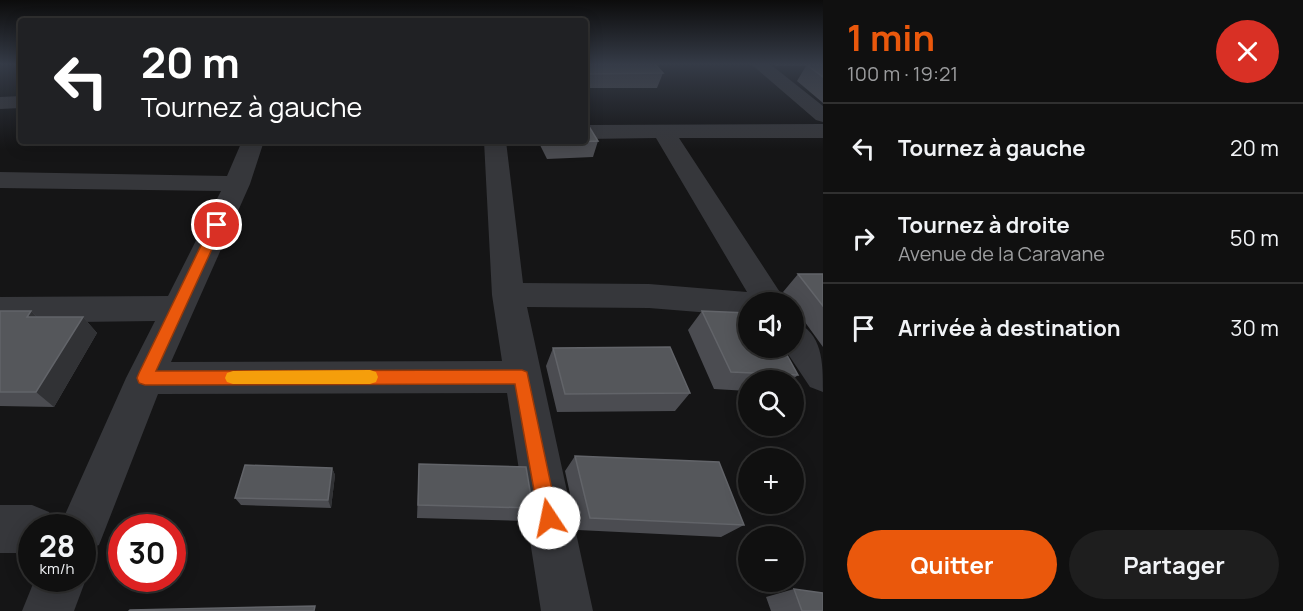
<!DOCTYPE html>
<html lang="fr">
<head>
<meta charset="utf-8">
<style>
	:root { --surface:#101010; --page:#1e1e1e; --text:#f1f3f6; --muted:#9c9d9f; --line:#303030; --accent:#ea580c }
	body { margin:0; font-family:Manrope,sans-serif; background:var(--page); color:var(--text); height:100vh; display:flex; flex-direction:column; font-size:22px; white-space:nowrap }
	* { box-sizing:border-box; margin:0 }
	p { font-size:20px; color:var(--muted) }
	.icon { flex:none; width:33px; height:33px; fill:none; stroke:currentColor; stroke-width:2; stroke-linecap:round; stroke-linejoin:round }
	.map { position:relative; flex:1; overflow:hidden }
	.drawer { display:flex; flex-direction:column; background:var(--surface); width:480px }
	.drawer>* { flex:none }
	.banner { position:absolute; left:18px; top:18px; width:570px; height:126px; border-radius:6px; box-shadow:0 3px 15px #0003,0 0 0 2px var(--line); background:#202124; color:#fff; overflow:hidden }
	.fabs { position:absolute; left:738px; top:292px; display:grid; gap:12px }
	.fabs a { display:grid; place-items:center; width:66px; height:66px; border-radius:50%; background:var(--surface); box-shadow:0 3px 15px #0003,0 0 0 2px var(--line); font-size:30px }
	.speed { position:absolute; left:18px; top:514px; display:flex; gap:12px; font-size:30px; font-weight:700; text-align:center }
	.speed>* { display:grid; place-content:center; width:78px; height:78px; border-radius:50%; background:var(--surface); box-shadow:0 3px 15px #0003,0 0 0 2px var(--line); line-height:1 }
	.speed small { font-size:15px; font-weight:400 }
	.speed .limit { border:9px solid #d22; background:#fff; color:#111 }
	.pin { position:absolute; display:grid; place-items:center; width:51px; height:51px; color:#fff; margin:-26px; border:3px solid #fff; border-radius:50%; box-shadow:0 2px 6px #0007 }
	.me { position:absolute; width:66px; margin:-33px; rotate:349deg; stroke-linejoin:round; filter:drop-shadow(0 0 4px #0008) }
	.turn { display:flex; align-items:center; gap:21px; height:126px; padding:0 24px; font-size:27px }
	.turn .icon { width:78px; height:78px; stroke-width:2.5 }
	.turn b { display:block; font-size:42px; line-height:51px }
	.round { display:grid; place-items:center; flex:none; width:63px; height:63px; border-radius:32px; background:var(--page) }
	.overview { display:flex; align-items:center; justify-content:space-between; height:102px; padding:0 24px }
	h1 { font-size:36px; font-weight:700; line-height:45px; color:var(--accent) }
	.button { display:flex; gap:12px; margin-top:auto; padding:12px 24px }
	.button a { flex:1; height:69px; border-radius:36px; background:var(--accent); color:#fff; font-size:24px; font-weight:700; line-height:69px; text-align:center }
	.button a+a { background:var(--page); color:var(--text) }
	ul { padding:0; list-style:none }
	li { display:flex; align-items:center; gap:18px; height:90px; padding:0 24px; border-top:2px solid var(--line) }
	li div { flex:1 }
	li b { display:block; font-size:22px }
	li em { font-style:normal }
	main { display:flex; flex:1; min-height:0 }
	.map>svg:first-child { display:block }
</style>
</head>
<body>
<main>
<div class="map">
<svg width="823" height="611" viewBox="0 0 823 611">
	<rect width="100%" height="100%" fill="#151516"/>
	<g fill="none" stroke-linecap="round" stroke-linejoin="round">
		<!-- minor -->
		<path fill="#36373b" fill-rule="evenodd" d="M 751,64 L 770,64 L 823,106 L 823,122 L 816,120 Z
			M 21,96 L 21,108 L 0,109 L 0,97 Z
			M 823,124 L 823,138 L 679,138 L 787,303 L 748,303 L 748,316 L 649,308 L 527,307 L 593,611 L 541,611 L 507,393 L 158,394 L 99,545 L 82,551 L 82,528 L 59,528 L 126,378 L 155,321 L 0,323 L 0,297 L 168,296 L 221,191 L 0,188 L 0,172 L 227,176 L 242,141 L 264,141 L 250,184 L 171,362 L 502,361 L 492,295 L 484,141 L 506,141 L 523,283 L 649,284 L 747,292 L 656,138 L 585,139 L 585,125 Z
			M 794,321 C 823,333 823,362 823,392 L 810,387 L 784,348 L 794,348 Z
			M 0,505 L 32,505 L 49,512 L 55,528 L 32,528 L 32,553 L 0,553 Z
			M 82,570 L 86,579 L 74,611 L 22,611 L 35,579 L 82,579 Z"/>
	</g>
	<!-- wall -->
	<path fill="#4b4c51" d="M 585,64 L 663,73 L 657,88 L 585,88 Z
		M 773,64 L 823,64 L 823,103 L 797,81 L 806,66 L 776,66 Z
		M 538,141 L 598,141 L 593,157 L 547,159 Z
		M 798,274 L 823,274 L 823,347 L 794,307 L 794,303 L 791,303 L 783,292 Z
		M 0,311 L 31,311 L 37,317 L 83,317 L 97,333 L 54,407 L 0,406 Z
		M 702,311 L 798,375 L 791,381 L 748,381 L 748,391 L 714,389 L 688,330 Z
		M 553,348 L 690,393 L 675,411 L 557,412 L 546,366 Z
		M 575,456 L 744,525 L 721,537 L 578,530 L 565,471 Z
		M 419,464 L 533,508 L 525,521 L 417,518 Z
		M 332,468 L 335,475 L 331,508 L 241,505 L 235,498 Z
		M 794,589 L 823,611 L 771,611 L 766,597 Z"/>
	<!-- shaded-wall -->
	<path fill="#313235" d="M 31,311 L 46,327 L 27,317 Z
		M 83,317 L 97,333 L 54,407 L 36,392 Z
		M 332,468 L 335,475 L 331,508 L 328,500 Z"/>
	<!-- building -->
	<path fill="#55575b" stroke="#626469" stroke-width="1.5" d="M 585,64 L 655,64 L 663,73 L 585,74 Z
		M 807,65 L 823,65 L 823,77 Z
		M 585,120 L 598,141 L 550,143 L 549,141 L 585,141 Z
		M 798,274 L 823,274 L 823,306 Z
		M 0,311 L 31,311 L 27,317 L 83,317 L 36,392 L 0,392 Z
		M 702,311 L 748,313 L 748,348 L 783,348 L 798,375 L 731,372 Z
		M 670,347 L 690,393 L 565,394 L 553,348 Z
		M 575,456 L 719,462 L 744,525 L 590,518 Z
		M 419,464 L 526,467 L 533,508 L 418,505 Z
		M 245,465 L 332,468 L 328,500 L 235,498 Z
		M 794,589 L 823,593 L 823,611 L 802,611 Z
		M 315,606 L 314,611 L 129,611 L 130,610 Z"/>
	<!-- sky -->
	<linearGradient id="sky" x2="0" y2="1"><stop stop-color="#0c0c0c"/><stop offset="0.43" stop-color="#353b47"/><stop offset="1" stop-color="#353b47" stop-opacity="0"/></linearGradient>
	<rect width="823" height="149" fill="url(#sky)"/>
	<!-- route -->
	<path fill="#ea580c" stroke="#983908" stroke-width="1.5" d="M 217,222 L 223,225 L 156,371 L 522,370 L 527,372 L 558,518 L 555,524 L 549,527 L 542,524 L 539,518 L 515,384 L 145,385 L 139,383 L 137,378 L 139,373 L 211,225 Z"/>
	<!-- slow -->
	<path fill="#f59e0b" d="M 370,370 L 376,372 L 378,377 L 376,382 L 370,384 L 233,384 L 227,382 L 225,378 L 227,373 L 233,371 Z"/>
</svg>
<div class="fabs">
<a><svg class="icon" aria-label="sound" viewBox="0 0 24 24"><path d="M4 9h4l5-4v14l-5-4H4zM17 9q2 3 0 6"/></svg></a>
<a><svg class="icon" aria-label="search" viewBox="0 0 24 24"><circle cx="10" cy="10" r="6"/><path d="M15 15l6 6"/></svg></a>
<a>+</a>
<a>−</a>
</div>
<div class="speed"><div>28<small>km/h</small></div><div class="limit">30</div></div>
<div class="pin" style="left:217px;top:225px;background:#d93025"><svg class="icon" aria-label="arrive" viewBox="0 0 24 24"><path d="M6 21V4h12l-3 4 3 4H6"/></svg></div>
<svg class="me" style="left:549px;top:518px" viewBox="-20 -20 40 40"><circle r="19" fill="#fff"/><path d="M0-13L10 11 0 6-10 11z" fill="#ea580c"/></svg>
<div class="banner">
<div class="turn"><svg class="icon" aria-label="left" viewBox="0 0 24 24"><path d="M17 20v-9H6M10 6l-5 5 5 5"/></svg><div><b>20 m</b>Tournez à gauche</div></div>
</div>
</div>
<section class="drawer">
<div class="overview"><div><h1>1 min</h1><p>100 m · 19:21</p></div><a class="round" style="background:#d93025;color:#fff"><svg class="icon" aria-label="close" viewBox="0 0 24 24"><path d="M6 6l12 12M18 6L6 18"/></svg></a></div>
<ul>
<li><svg class="icon" aria-label="left" viewBox="0 0 24 24"><path d="M17 20v-9H6M10 6l-5 5 5 5"/></svg><div><b>Tournez à gauche</b></div><em>20 m</em></li>
<li><svg class="icon" aria-label="right" viewBox="0 0 24 24"><path d="M7 20v-9h11M14 6l5 5-5 5"/></svg><div><b>Tournez à droite</b><p>Avenue de la Caravane</p></div><em>50 m</em></li>
<li><svg class="icon" aria-label="arrive" viewBox="0 0 24 24"><path d="M6 21V4h12l-3 4 3 4H6"/></svg><div><b>Arrivée à destination</b></div><em>30 m</em></li>
</ul>
<div class="button"><a>Quitter</a><a>Partager</a></div>
</section>
</main>
</body>
</html>
